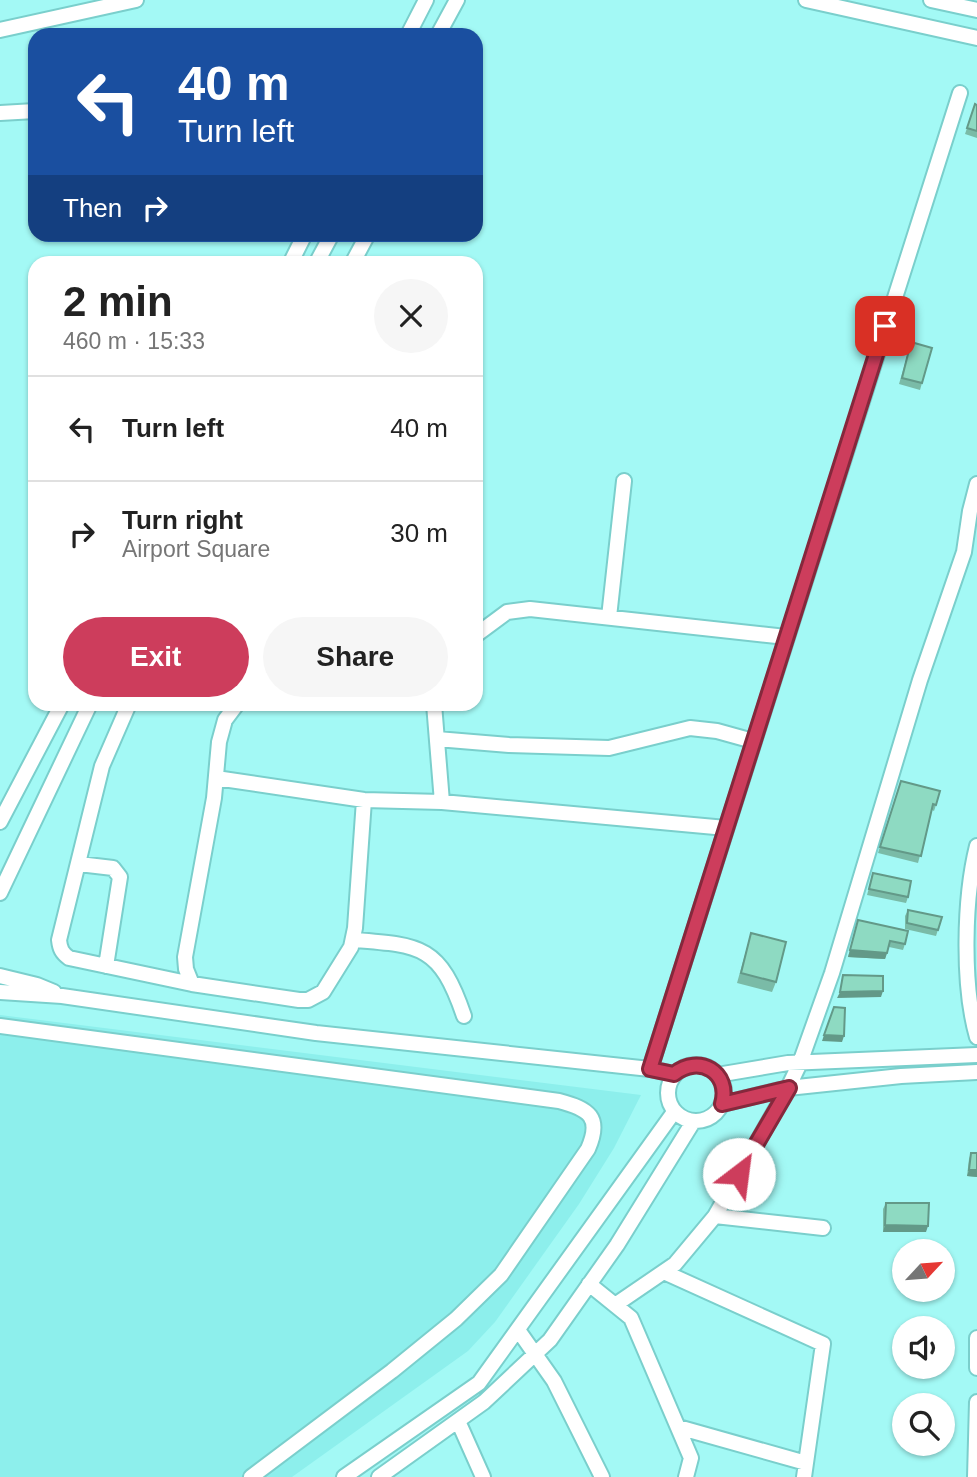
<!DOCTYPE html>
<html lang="en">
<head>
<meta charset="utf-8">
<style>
	:root { --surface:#fff; --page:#f6f6f6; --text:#222; --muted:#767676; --line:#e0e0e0; --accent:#cd3d5c }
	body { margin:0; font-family:Helvetica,sans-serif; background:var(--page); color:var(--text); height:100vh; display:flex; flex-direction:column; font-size:26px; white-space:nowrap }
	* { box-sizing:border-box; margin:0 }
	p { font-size:23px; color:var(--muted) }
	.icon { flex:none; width:38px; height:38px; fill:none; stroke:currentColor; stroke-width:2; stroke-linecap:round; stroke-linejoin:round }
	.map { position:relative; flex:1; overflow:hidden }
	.drawer { position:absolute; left:28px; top:256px; width:455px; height:455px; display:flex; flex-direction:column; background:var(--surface); border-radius:21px; box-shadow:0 2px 5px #0004 }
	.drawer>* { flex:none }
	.hud { position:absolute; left:28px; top:28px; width:455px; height:214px; border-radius:21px; box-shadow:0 2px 5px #0004; background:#1a4fa0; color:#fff; overflow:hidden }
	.needle { width:46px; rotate:64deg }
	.buttons { position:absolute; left:892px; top:1239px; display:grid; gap:14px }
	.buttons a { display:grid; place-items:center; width:63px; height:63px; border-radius:50%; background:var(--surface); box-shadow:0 2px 5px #0004; font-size:35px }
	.pin { position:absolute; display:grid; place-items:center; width:60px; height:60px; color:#fff; margin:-30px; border-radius:14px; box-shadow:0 4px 10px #0006 }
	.me { position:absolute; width:77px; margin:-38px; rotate:30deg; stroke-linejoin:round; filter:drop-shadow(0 0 5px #0008) }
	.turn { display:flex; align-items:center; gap:24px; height:147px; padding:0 35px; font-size:32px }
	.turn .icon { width:91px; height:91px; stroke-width:2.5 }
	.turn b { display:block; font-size:49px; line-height:60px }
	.then { display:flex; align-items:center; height:66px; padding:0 35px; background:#0003; gap:14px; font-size:26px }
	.round { display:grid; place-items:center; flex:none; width:74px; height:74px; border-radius:37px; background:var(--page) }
	.summary { display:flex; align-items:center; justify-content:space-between; height:119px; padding:0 35px }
	h1 { font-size:42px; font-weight:700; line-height:52px }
	.action { display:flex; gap:14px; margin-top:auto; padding:14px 35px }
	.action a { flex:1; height:80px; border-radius:42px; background:var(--accent); color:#fff; font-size:28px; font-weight:700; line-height:80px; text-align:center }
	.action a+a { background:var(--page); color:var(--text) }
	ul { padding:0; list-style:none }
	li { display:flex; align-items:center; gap:21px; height:105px; padding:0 35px; border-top:2px solid var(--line) }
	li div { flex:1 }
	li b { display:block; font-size:26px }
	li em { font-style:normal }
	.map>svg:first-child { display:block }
</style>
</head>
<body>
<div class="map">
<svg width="977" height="1477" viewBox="0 0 977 1477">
	<rect width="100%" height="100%" fill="#a3f9f5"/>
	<!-- built -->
	<path fill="#8defec" d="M 0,1015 L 641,1095 L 614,1148 L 579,1204 L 495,1322 L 468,1351 L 292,1477 L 0,1477 Z"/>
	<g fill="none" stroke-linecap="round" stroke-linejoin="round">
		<!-- minor casing -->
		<g stroke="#7acfcc" stroke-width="18">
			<path id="minor" d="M 806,0 L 977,38
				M 931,0 L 977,10
				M 0,30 L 136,0
				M 408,35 L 426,0
				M 438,35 L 457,0
				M 0,113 L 35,111
				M 291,262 L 305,234
				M 317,262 L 332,234
				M 353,262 L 368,234
				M 609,617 L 624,481
				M 476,635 L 507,612 L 530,609 L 786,637
				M 129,704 L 102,766 L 59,940 C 60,949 62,953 69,958 L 192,984
				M 237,704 L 225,720 L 219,742 L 214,798 L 185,957 L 186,969 L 192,984 L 299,1000 L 308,1000 L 323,992 L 351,947 L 355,928 L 364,800
				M 434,704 L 442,802 L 726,828
				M 437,739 L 509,745 L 609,748 L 690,728 L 717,731 L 753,741
				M 216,778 L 364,800 L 442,802
				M 0,822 L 62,704
				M 977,846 C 964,898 962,985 977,1037
				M 79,864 L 113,868 L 120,877 L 106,966
				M 0,893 L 90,704
				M 353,940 C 422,945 440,946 464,1016
				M 0,976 L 37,985 L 54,992
				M 0,992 L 62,996 L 316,1033 L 650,1069 L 674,1074
				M 0,1026 L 559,1101 C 589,1109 602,1117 588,1149 L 501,1275 L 456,1319 L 392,1371 L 251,1477
				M668 1093a28 28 0 1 1 56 0a28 28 0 1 1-56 0Z
				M 650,1069 L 960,93
				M 717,1075 L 788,1063 L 977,1055
				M 722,1104 L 788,1088 L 901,1076 L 977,1072
				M 715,1216 L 823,1228
				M 664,1272 L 823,1344 L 804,1477
				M 589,1284 L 631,1318 L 691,1458 L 686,1477
				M 615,1305 L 675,1264 L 715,1216 L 788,1088 L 800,1063 L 832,973 L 920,680 L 964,552 L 970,511 L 977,484
				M 518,1330 L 554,1381 L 602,1477
				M 977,1338 L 977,1368
				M 458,1421 L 483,1477
				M 678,1427 L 806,1463
				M 344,1477 L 479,1383 L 674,1112
				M 379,1477 L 484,1402 L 550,1340 L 617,1245 L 693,1122
				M 975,1477 L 977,1402"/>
		</g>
		<!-- minor -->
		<use href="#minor" stroke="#fff" stroke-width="14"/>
	</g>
	<!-- wall -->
	<path fill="#7abba7" d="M 975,104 L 977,105 L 977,138 L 965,134 Z
		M 911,342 L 922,383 L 920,390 L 899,384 Z
		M 901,781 L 936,805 L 934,811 L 932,810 L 918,863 L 878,853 Z
		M 873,873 L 908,897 L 906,903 L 867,895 Z
		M 908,910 L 942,917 L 936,936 L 905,929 L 905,916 Z
		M 858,920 L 905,944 L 903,950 L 889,947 L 885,959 L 848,957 Z
		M 751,933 L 776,982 L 772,992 L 737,983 Z
		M 971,1153 L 977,1153 L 977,1177 L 967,1176 L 969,1159 Z
		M 886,1203 L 926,1232 L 883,1232 L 883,1209 Z"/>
	<!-- shaded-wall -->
	<path fill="#639988" d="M 850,950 L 887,953 L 885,959 L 848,957 Z
		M 883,991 L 881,997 L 837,998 L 840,992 Z
		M 824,1035 L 844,1036 L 842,1042 L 822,1041 Z
		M 969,1170 L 977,1170 L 977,1177 L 967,1176 Z
		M 885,1225 L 928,1226 L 926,1232 L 883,1232 Z"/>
	<!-- building -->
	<path fill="#8edac2" stroke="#639988" stroke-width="2" d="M 975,104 L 977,105 L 977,131 L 967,128 Z
		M 911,342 L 932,348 L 922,383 L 902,378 Z
		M 901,781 L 940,791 L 936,805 L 933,804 L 921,856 L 880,847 Z
		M 873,873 L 911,881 L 908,897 L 869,889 Z
		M 908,910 L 942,917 L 938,930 L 907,923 Z
		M 858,920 L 908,931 L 905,944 L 890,941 L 887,953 L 850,950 Z
		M 751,933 L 786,942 L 776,982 L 741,973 Z
		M 843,975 L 883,976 L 883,991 L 840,992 Z
		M 834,1007 L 845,1008 L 844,1036 L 824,1035 Z
		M 971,1153 L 977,1153 L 977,1170 L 969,1170 Z
		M 886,1203 L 929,1203 L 928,1226 L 885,1225 Z"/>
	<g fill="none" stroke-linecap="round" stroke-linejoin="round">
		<!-- route casing -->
		<g stroke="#85283c" stroke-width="18">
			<path id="route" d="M 739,1174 L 789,1088 L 722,1104 C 731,1072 699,1054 674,1074 L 650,1069 L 885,326"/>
		</g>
		<!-- route -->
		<use href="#route" stroke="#cd3d5c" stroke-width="12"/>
	</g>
</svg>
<div class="buttons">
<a><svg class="needle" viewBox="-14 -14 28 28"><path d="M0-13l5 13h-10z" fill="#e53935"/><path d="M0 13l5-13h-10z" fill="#767676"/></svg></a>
<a><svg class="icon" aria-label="sound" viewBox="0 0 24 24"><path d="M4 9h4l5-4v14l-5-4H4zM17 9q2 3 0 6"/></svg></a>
<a><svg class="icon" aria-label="search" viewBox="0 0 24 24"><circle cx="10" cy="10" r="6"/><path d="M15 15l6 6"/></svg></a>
</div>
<div class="pin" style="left:885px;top:326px;background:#d93025"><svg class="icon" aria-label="arrive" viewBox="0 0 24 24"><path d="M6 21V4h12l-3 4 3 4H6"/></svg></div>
<svg class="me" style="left:739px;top:1174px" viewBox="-20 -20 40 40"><circle r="19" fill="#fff"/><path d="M0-13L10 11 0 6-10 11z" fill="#cd3d5c"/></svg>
<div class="hud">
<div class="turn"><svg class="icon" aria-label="left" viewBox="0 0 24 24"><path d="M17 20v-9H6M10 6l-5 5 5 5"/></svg><div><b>40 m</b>Turn left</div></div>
<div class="then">Then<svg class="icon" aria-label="right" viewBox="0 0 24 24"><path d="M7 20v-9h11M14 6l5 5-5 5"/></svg></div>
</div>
<section class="drawer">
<div class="summary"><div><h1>2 min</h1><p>460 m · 15:33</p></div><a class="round"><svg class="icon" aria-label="close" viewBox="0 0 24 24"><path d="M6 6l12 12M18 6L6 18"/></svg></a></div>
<ul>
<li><svg class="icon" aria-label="left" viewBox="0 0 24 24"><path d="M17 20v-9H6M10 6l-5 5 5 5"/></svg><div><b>Turn left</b></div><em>40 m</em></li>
<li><svg class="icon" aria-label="right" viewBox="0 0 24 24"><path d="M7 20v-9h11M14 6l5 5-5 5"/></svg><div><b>Turn right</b><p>Airport Square</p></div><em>30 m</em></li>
</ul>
<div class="action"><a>Exit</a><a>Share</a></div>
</section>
</div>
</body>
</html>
